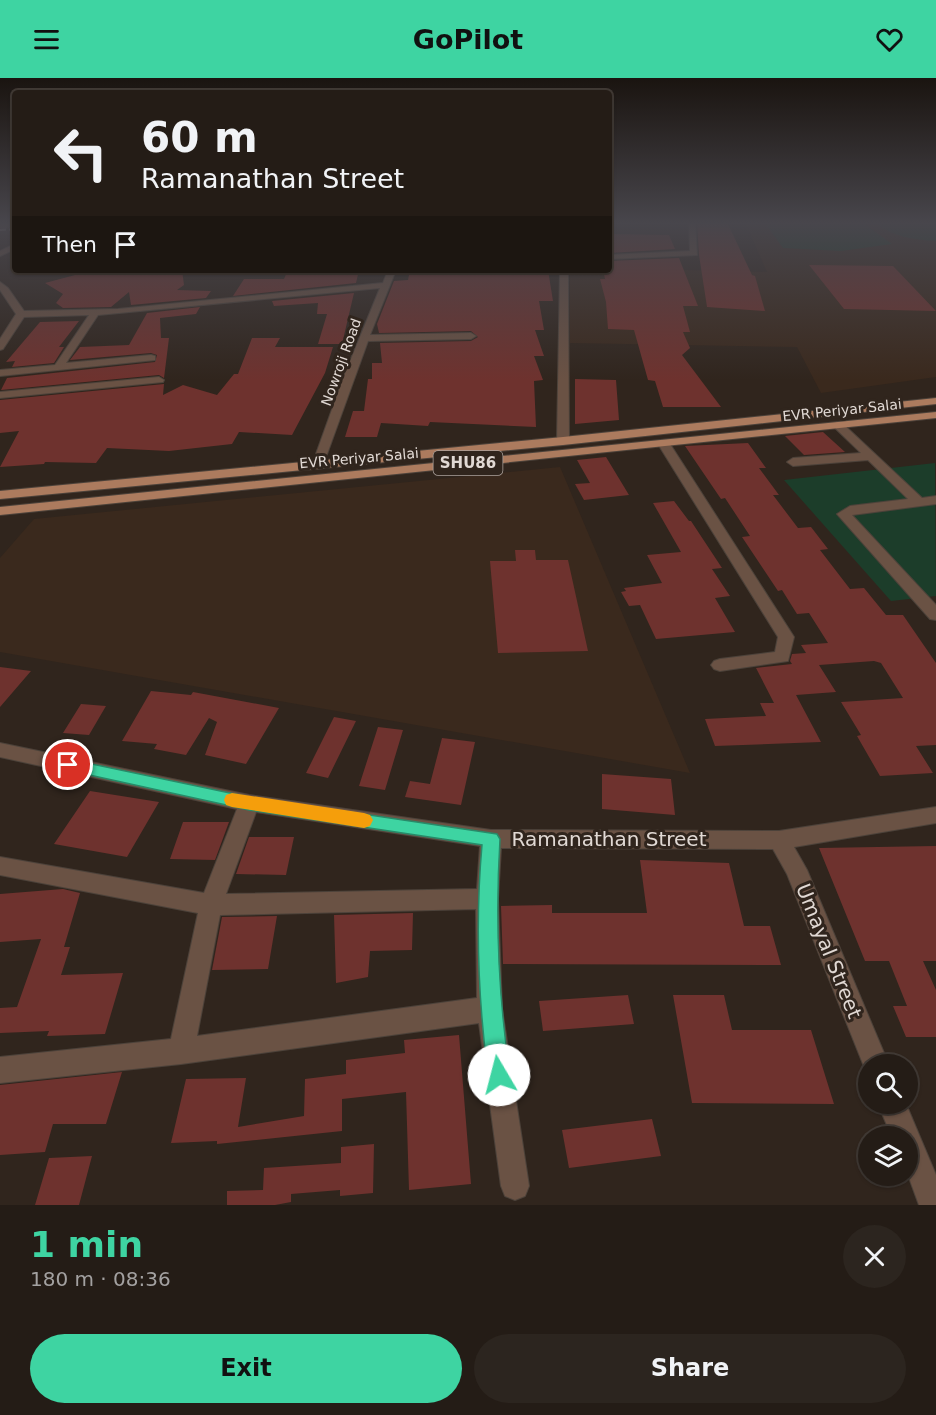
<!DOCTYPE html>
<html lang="en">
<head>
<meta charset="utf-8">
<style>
	:root { --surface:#241c16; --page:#2c251f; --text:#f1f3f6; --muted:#a3a1a1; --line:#413a35; --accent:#3ed4a2 }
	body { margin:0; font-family:"DejaVu Sans",sans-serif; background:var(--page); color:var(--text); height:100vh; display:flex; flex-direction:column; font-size:22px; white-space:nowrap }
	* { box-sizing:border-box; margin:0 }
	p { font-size:20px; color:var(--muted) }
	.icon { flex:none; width:33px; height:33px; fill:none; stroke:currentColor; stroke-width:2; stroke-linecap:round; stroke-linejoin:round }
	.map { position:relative; height:1127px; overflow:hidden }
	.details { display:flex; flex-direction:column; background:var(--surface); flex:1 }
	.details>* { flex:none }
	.banner { position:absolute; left:12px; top:12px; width:600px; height:183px; border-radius:6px; box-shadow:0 2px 4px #0004,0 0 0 2px var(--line); background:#241c16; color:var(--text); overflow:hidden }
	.tools { position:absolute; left:858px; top:976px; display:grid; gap:12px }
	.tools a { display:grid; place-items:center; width:60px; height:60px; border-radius:50%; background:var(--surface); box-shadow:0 2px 4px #0004,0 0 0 2px var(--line); font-size:30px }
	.pin { position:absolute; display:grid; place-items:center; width:51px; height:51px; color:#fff; margin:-26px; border:3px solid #fff; border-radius:50%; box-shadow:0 2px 6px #0007 }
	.me { position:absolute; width:66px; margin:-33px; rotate:352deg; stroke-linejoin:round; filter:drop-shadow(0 0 4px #0008) }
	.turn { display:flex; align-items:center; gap:21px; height:126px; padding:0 30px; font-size:27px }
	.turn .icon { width:78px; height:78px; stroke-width:2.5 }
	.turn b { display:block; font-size:42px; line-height:51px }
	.then { display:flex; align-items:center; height:57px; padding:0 30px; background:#0003; gap:12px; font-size:22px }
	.round { display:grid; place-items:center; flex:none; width:63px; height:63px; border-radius:32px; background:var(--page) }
	.summary { display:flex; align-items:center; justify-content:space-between; height:102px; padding:0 30px }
	h1 { font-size:36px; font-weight:800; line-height:45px; color:var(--accent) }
	.button { display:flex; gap:12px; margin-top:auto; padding:12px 30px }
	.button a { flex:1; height:69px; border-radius:36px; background:var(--accent); color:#111; font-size:24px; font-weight:800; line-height:69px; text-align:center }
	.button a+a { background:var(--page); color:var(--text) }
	header { display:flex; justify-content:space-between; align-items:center; height:78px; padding:0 30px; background:var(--accent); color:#111; font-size:27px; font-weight:800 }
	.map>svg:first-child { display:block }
</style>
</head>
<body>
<header><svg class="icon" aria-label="menu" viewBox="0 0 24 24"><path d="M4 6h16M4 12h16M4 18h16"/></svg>GoPilot<svg class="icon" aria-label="heart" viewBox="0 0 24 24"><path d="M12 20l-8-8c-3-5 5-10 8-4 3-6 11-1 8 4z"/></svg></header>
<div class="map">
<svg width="936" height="1127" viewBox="0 0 936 1127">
	<rect width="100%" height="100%" fill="#30251d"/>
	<!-- built -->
	<path fill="#3a291d" d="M 745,144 L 936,144 L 936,299 L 821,315 L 797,269 L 570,265 L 570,192 L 609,190 L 767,194 Z
		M 560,389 L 690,695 L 0,574 L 0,480 L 34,441 Z"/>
	<!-- green -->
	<path fill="#1c3d2a" d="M 764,144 L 862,144 L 892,166 L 841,173 L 783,170 Z
		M 874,144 L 936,144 L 936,163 C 914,162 891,158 874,144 Z
		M 935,385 L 936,518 L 891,523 L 784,402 Z"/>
	<!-- building -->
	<path fill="#6e322e" d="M 697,144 L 727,144 L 752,197 L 755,198 L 765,233 L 707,229 L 699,177 Z
		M 609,156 L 669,157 L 675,171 L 609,175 Z
		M 679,180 L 698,228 L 683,228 L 690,254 L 683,254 L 690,270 L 682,277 L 721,329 L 663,329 L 655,303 L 648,302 L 634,252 L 608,251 L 606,224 L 600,201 L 605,201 L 603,192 L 609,192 L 609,183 Z
		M 809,187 L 893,188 L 936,233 L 844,231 Z
		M 94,192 L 182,192 L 184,207 L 177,212 L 211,213 L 206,220 L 131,227 L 129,214 L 111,229 L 63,230 L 56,225 L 63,216 L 45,205 Z
		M 288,192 L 359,192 L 356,205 L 233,218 L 244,201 L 284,201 Z
		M 410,192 L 548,192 L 553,223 L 539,223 L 544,252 L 535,252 L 544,278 L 534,278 L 543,302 L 534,303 L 536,349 L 430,344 L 428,348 L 381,345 L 377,359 L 345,359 L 353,333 L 364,333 L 368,301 L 372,301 L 372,285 L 382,285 L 380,265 L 471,263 L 478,259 L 471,253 L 379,255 L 377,246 L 394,203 L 408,202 Z
		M 354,215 L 342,266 L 318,266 L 327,236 L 317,236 L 318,225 L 274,228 L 272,223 Z
		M 200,229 L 196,236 L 160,240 L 161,260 L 169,260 L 164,300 L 159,297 L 1,312 L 7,300 L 155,284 L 157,277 L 151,275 L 70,282 L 80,269 L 129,267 L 147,235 Z
		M 79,243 L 59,269 L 64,269 L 54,285 L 12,289 L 15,283 L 6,284 L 40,244 Z
		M 252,260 L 280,260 L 275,269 L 333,269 L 325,295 L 292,357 L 239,354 L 232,366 L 169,373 L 107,370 L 96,385 L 45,384 L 44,386 L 0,389 L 19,353 L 0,355 L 0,322 L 164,306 L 163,317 L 183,307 L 217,317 L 234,296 L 238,296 Z
		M 575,301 L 616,302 L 619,342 L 575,346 Z
		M 823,354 L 845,374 L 804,377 L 785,358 Z
		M 748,365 L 766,390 L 759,390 L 779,417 L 773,417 L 798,450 L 811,449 L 828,471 L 820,472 L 850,511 L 864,510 L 886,537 L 903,537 L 936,585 L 936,667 L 916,668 L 933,695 L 880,698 L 857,658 L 861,657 L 841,624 L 903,620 L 881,585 L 874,583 L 819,587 L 836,614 L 796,617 L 821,664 L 715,668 L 705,641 L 766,638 L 760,625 L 774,625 L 756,590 L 792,586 L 790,583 L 792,576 L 806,575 L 801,567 L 828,565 L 809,535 L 797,536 L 782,512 L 778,513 L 742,459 L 750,458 L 725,420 L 721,421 L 685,368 Z
		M 606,379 L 629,417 L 584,422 L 575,406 L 590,405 L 577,382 Z
		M 674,423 L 689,443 L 691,443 L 722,490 L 712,491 L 730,518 L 715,520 L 735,554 L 656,561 L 640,527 L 629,528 L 621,514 L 626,513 L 624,510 L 662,505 L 647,477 L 681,474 L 653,425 Z
		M 515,472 L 535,472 L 536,482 L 568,482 L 588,573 L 498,575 L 490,483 L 516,483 Z
		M 0,589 L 31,593 L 0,629 Z
		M 151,613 L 191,617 L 193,614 L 279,630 L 246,686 L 205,677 L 217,644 L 209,640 L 186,677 L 154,671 L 157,666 L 122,663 Z
		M 81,626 L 106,628 L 89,657 L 63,655 Z
		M 334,639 L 356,643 L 328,700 L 306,695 Z
		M 378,649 L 403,652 L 385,712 L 359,708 Z
		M 442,660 L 475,664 L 461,727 L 405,719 L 410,703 L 430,706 Z
		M 602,696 L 671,701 L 675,737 L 602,731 Z
		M 90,713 L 159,724 L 127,779 L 54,766 Z
		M 183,744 L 229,744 L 215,782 L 170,781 Z
		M 249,759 L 294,759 L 286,797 L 236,796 Z
		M 936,768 L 936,883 L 923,883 L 936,912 L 936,959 L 906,959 L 893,928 L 907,928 L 889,883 L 865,883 L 819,770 Z
		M 640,782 L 729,785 L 744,848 L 770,848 L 781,887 L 503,886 L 501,828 L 552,827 L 552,835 L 647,835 Z
		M 63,811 L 80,815 L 64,869 L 70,869 L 61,897 L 123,895 L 105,956 L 47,958 L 49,953 L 0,955 L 0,930 L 17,929 L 41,861 L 0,864 L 0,816 Z
		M 413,835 L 412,872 L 370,873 L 368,899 L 336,905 L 334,837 Z
		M 277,838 L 268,891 L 212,892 L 222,839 Z
		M 628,917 L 634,946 L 543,953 L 539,923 Z
		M 673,917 L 724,917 L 732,952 L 811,952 L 834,1026 L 692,1025 Z
		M 459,957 L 471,1106 L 409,1112 L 406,1014 L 342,1021 L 342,1053 L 217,1066 L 217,1063 L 171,1065 L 186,1001 L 246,1000 L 238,1049 L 304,1038 L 305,1001 L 346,996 L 346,982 L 405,975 L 404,962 Z
		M 122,994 L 106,1046 L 53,1046 L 45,1074 L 0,1077 L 0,1007 Z
		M 652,1041 L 661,1078 L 569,1090 L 562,1052 Z
		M 374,1066 L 373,1115 L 340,1118 L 340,1112 L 291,1116 L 291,1124 L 275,1127 L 227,1127 L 227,1113 L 263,1112 L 264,1090 L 341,1085 L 341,1069 Z
		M 92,1078 L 79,1127 L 35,1127 L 49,1080 Z"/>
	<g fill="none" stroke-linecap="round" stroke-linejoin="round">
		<!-- minor casing -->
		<g stroke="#4c423a" stroke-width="2">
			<path id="minor" d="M 689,144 L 695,144 L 697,177 L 609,181 L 609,177 L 690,173 Z
				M 15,145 L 15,149 L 0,150 L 0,146 Z
				M 15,166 L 15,171 L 0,178 L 0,173 Z
				M 388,192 L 396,192 L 370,257 L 471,255 L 476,258 L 471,261 L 368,263 L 322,390 L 318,391 L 312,387 L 344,298 L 380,210 L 98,237 L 66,285 L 151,277 L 155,278 L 155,282 L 0,298 L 0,292 L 55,287 L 89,237 L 24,239 L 3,271 L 0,272 L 0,261 L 16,236 L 0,212 L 0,204 L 8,210 L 24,233 L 118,231 L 383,205 Z
				M 560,192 L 568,192 L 569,363 L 563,367 L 557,363 Z
				M 159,299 L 164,302 L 163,304 L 0,320 L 0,314 Z
				M 838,344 L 842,345 L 922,420 L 936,418 L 936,426 L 852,437 L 936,527 L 936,542 L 930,541 L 837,436 L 850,428 L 908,421 L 868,382 L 793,388 L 787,384 L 793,380 L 861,375 L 834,349 L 832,347 Z
				M 664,362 L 670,366 L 794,559 L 788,583 L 720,593 L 714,591 L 711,587 L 714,583 L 720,581 L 775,574 L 778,559 L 658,366 Z
				M 0,665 L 249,717 L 491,752 L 779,753 L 936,729 L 936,745 L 794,769 L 807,792 L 889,987 L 868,987 L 868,997 L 867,996 L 787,796 L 773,771 L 501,770 L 498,821 L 502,931 L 529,1108 L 525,1118 L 515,1122 L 505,1118 L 501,1108 L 479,945 L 181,986 L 0,1005 L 0,979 L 171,961 L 198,835 L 0,797 L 0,779 L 204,815 L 237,731 L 0,679 ZM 256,734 L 480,768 L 477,811 L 226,816 ZM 476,831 L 477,920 L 197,958 L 220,837 Z
				M 878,1026 L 906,1026 L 936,1097 L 936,1127 L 919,1127 L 908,1097 L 908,1059 L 892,1059 Z"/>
		</g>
		<!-- primary casing -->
		<g stroke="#4c423a" stroke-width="2">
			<path id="primary" d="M 936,320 L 936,326 L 563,367 L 0,421 L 0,413 L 563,359 Z
				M 936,334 L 936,340 L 0,437 L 0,429 Z"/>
		</g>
		<!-- minor -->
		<use href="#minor" fill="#6a5244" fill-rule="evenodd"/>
		<!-- primary -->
		<use href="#primary" fill="#ac7b5e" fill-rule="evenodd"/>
		<!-- rail -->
		<path stroke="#a09791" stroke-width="2" stroke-dasharray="6 3" stroke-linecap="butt" d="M 0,152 L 15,151"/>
	</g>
	<!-- sky -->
	<linearGradient id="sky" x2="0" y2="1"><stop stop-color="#1a1410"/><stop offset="0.48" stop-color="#48464c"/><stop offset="1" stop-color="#48464c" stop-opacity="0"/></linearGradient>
	<rect width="936" height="302" fill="url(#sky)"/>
	<!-- route -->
	<path fill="#3ed4a2" stroke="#288a69" stroke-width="1.5" d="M 68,681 L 249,719 L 497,756 L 500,761 C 495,843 498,916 510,997 L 507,1005 L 499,1008 L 491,1005 L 488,997 C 478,920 475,845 482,767 L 249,732 L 62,691 L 60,687 L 62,682 Z"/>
	<!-- slow -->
	<path fill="#f59e0b" d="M 232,715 L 364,735 L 370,737 L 373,742 L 370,748 L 364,750 L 232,729 L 226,727 L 224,722 L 226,717 Z"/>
	<g text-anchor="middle" stroke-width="6" stroke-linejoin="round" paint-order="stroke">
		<!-- far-street labels -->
		<g font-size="14" fill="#e1d9d4" stroke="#30251d">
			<text transform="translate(341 284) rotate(-70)" y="5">Nowroji Road</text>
			<text transform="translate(842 332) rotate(-6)" y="5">EVR Periyar Salai</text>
			<text transform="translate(359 380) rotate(-5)" y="5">EVR Periyar Salai</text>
		</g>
		<!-- shield labels -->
		<rect fill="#30251d" stroke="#aca39d" stroke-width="1.5" x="433.5" y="373" width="69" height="24" rx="4.5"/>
		<g font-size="15" font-weight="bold" fill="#e1d9d4">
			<text x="468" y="390">SHU86</text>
		</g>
		<!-- near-street labels -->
		<g font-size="20" fill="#e1d9d4" stroke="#30251d">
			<text x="609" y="768">Ramanathan Street</text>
			<text transform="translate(829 873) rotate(68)" y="7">Umayal Street</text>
		</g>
	</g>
</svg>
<div class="tools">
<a><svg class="icon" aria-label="search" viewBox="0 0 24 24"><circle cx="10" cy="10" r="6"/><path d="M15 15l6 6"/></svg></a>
<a><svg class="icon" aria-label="layers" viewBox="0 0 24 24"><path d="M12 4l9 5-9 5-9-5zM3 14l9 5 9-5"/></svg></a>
</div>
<div class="pin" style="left:68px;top:687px;background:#d93025"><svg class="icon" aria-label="arrive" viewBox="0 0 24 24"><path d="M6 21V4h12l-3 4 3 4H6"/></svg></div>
<svg class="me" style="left:499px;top:997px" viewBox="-20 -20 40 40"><circle r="19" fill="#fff"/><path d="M0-13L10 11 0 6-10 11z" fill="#3ed4a2"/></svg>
<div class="banner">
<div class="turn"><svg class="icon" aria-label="left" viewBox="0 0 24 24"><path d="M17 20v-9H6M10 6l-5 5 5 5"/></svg><div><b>60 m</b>Ramanathan Street</div></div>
<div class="then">Then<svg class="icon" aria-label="arrive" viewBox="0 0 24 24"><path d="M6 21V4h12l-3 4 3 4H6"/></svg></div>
</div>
</div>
<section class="details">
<div class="summary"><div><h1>1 min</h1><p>180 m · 08:36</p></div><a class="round"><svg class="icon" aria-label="close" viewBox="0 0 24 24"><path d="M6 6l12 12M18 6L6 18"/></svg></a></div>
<div class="button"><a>Exit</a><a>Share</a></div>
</section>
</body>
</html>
